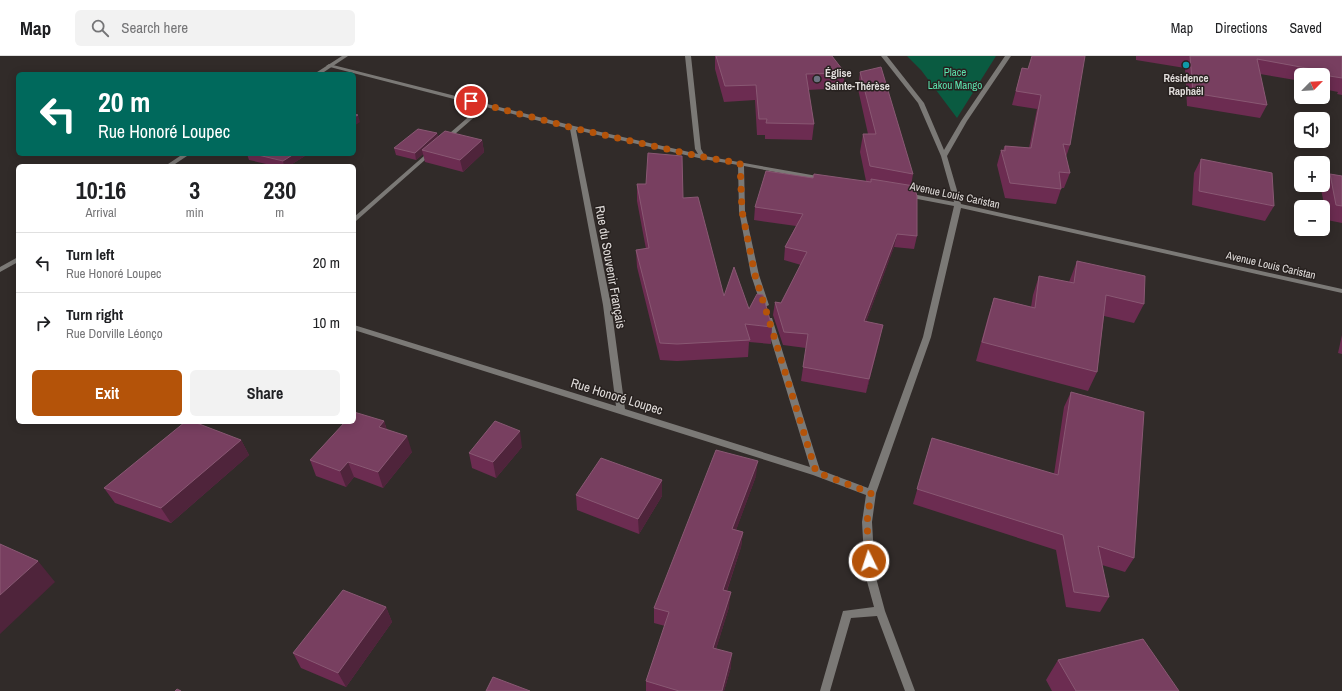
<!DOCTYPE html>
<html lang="en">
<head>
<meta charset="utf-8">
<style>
	:root { --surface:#fff; --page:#f2f2f2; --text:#202124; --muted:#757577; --line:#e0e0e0; --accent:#b45309 }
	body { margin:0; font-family:"Archivo Narrow",sans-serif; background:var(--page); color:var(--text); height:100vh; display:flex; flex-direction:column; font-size:15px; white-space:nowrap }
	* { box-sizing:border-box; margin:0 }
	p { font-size:13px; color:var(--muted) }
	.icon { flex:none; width:22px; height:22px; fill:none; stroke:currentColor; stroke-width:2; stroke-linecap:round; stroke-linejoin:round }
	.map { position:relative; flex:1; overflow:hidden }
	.sheet { position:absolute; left:16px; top:108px; width:340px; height:260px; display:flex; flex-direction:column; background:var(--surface); border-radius:6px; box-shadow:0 2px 10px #0003 }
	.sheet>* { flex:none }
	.guide { position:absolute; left:16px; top:16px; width:340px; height:84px; border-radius:6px; box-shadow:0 2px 10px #0003; background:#00695c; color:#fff; overflow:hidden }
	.needle { width:26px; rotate:66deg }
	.controls { position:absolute; left:1294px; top:12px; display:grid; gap:8px }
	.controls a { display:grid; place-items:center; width:36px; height:36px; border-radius:6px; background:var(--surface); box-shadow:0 2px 10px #0003; font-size:20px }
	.pin { position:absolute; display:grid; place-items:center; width:34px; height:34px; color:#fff; margin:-17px; border:2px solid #fff; border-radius:50%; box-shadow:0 1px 4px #0007 }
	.me { position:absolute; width:44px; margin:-22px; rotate:356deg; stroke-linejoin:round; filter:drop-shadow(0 0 3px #0008) }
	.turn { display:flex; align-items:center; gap:14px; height:84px; padding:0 16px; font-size:18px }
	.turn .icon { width:52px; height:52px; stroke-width:2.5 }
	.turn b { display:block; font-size:28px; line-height:34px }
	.eta { display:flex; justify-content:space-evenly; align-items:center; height:68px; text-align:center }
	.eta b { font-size:24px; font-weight:700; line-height:28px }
	.cta { display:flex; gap:8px; margin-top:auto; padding:8px 16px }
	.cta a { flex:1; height:46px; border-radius:6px; background:var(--accent); color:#fff; font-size:16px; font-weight:700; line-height:46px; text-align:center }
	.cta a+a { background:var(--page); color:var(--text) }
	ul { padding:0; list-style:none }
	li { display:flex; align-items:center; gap:12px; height:60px; padding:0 16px; border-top:1px solid var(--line) }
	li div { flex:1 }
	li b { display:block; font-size:15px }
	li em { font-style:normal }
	header { display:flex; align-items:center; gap:24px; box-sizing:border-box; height:56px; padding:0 20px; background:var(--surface); border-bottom:1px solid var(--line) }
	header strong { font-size:19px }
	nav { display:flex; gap:22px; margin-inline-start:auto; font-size:14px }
	.search { width:280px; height:36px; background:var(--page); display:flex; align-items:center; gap:10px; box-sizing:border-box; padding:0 14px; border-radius:6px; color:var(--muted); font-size:15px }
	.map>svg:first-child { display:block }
</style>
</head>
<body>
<header>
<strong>Map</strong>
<div class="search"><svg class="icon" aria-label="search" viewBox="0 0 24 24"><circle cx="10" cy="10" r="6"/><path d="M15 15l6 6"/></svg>Search here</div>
<nav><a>Map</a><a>Directions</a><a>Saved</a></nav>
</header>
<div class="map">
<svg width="1342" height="635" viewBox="0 0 1342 635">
	<rect width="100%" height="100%" fill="#312b29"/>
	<!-- green -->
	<path fill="#0a5b41" d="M 907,0 L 996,0 L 957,62 L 921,14 Z"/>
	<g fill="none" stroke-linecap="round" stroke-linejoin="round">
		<!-- minor -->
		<path fill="#7b7976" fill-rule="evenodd" d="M 685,0 L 691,0 L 701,93 L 705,100 L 823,121 L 826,123 L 823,125 L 744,110 L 745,155 L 759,219 L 769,249 L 765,251 L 761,249 L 751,219 L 739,155 L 738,109 L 703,103 L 576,74 L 611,249 L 625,353 L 810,411 L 765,264 L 766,262 L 772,262 L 820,414 L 868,432 L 923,281 L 954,150 L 907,141 L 904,139 L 907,137 L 954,146 L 941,100 L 918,47 L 881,0 L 887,0 L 924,47 L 944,94 L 961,65 L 1005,0 L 1011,0 L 967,65 L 947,100 L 961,148 L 1342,233 L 1342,237 L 961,152 L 931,281 L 876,437 L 872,466 L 875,518 L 885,555 L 915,635 L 905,635 L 877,560 L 851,562 L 830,635 L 820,635 L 843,555 L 874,551 L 865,518 L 862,466 L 866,439 L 813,419 L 354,274 L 354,269 L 616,350 L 603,249 L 570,73 L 486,51 L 447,85 L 443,85 L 443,83 L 481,50 L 326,10 L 329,8 L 574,70 L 698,98 L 695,93 Z
			M 432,93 L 434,94 L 434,96 L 356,165 L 354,166 L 354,161 Z"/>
		<!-- tertiary -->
		<path fill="#7b7976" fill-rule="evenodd" d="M 342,0 L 348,0 L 321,18 L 314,18 Z
			M 183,98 L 190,98 L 172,110 L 165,110 Z
			M 18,201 L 18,206 L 0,216 L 0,211 Z"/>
	</g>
	<!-- wall -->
	<path fill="#6c2c51" d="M 715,0 L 832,0 L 845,17 L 843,32 L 808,34 L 814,68 L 812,84 L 765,83 L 765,79 L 757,79 L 755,44 L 724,46 L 715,13 Z
		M 1136,0 L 1342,0 L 1342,39 L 1337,38 L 1338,36 L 1323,33 L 1323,19 L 1301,19 L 1301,25 L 1260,18 L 1267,49 L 1260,62 L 1187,50 L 1185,12 L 1136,4 Z
		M 1022,12 L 1028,13 L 1070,89 L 1066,101 L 1070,117 L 1064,132 L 1061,132 L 1061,133 L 1056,148 L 1005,142 L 997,109 L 1001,94 L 1003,94 L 1005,90 L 1029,92 L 1037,53 L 1012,49 Z
		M 860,16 L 913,118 L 911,130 L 917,180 L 914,193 L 894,191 L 866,266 L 880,283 L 866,337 L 801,325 L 806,292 L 783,289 L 773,259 L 775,246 L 781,247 L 801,209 L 784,204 L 785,191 L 796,170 L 754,164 L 755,151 L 813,122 L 866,125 L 860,96 L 863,78 L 868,78 L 858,33 Z
		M 437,77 L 438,81 L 482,84 L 484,96 L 463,116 L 425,106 L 423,98 L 416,104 L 396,99 L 394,92 Z
		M 247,98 L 308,98 L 289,110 L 275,110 L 249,104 Z
		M 1201,103 L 1274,150 L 1265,165 L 1192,149 L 1194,117 Z
		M 1330,118 L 1342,120 L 1342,167 L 1327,164 L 1321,133 Z
		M 637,128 L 683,142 L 724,240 L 749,253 L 772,271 L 771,288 L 749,286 L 748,301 L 677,305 L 660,304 L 637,211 L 636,194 L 646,193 L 637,145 Z
		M 1077,205 L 1144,248 L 1134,267 L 1104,260 L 1097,316 L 1088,335 L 976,305 L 988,261 L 994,242 L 1031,251 L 1033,239 L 1039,220 L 1069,226 Z
		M 1342,279 L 1342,298 L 1338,297 Z
		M 1071,336 L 1134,502 L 1125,516 L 1102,509 L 1109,541 L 1100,556 L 1066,551 L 1056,494 L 913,448 L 932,382 L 1054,418 L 1064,351 Z
		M 384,365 L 387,374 L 412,396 L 383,432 L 354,421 L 346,431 L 316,420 L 310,404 Z
		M 241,384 L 249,399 L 171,467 L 115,447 L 104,432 Z
		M 522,391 L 496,422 L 472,412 L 469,397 Z
		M 756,420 L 736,474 L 743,476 L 741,491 L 727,535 L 729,551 L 716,593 L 731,611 L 724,635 L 646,635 L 646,625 L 665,570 L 654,567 L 654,552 Z
		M 662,424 L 662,440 L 639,478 L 577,454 L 576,439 Z
		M 386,551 L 392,566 L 346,631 L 301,612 L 293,597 Z
		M 1058,604 L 1179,635 L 1052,635 L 1046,624 Z"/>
	<!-- shaded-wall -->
	<path fill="#4f243b" d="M 358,59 L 360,66 L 354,70 L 354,61 Z
		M 437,77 L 439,85 L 422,94 L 423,98 L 416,104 L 415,97 Z
		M 482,84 L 484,96 L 463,116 L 460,104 Z
		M 294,98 L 308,98 L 289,110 L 284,110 L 283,105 Z
		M 897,178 L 894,191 L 861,279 L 864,265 Z
		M 883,269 L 880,283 L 866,337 L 869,323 Z
		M 384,365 L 389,381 L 379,371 Z
		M 520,375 L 522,391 L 496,422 L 493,406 Z
		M 407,380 L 412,396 L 383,432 L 378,416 Z
		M 241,384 L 249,399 L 171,467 L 161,452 Z
		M 758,405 L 756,420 L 731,488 L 732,473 Z
		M 348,406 L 354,421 L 346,431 L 340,415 Z
		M 662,424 L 662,440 L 639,478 L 638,463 Z
		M 743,476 L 741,491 L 722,549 L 723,534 Z
		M 38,505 L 55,526 L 0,578 L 0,539 Z
		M 731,536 L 729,551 L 712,606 L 713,592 Z
		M 386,551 L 392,566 L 346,631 L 338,617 Z
		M 732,597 L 731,611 L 724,635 L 722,635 Z"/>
	<!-- building -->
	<path fill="#783f60" stroke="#895873" d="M 716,0 L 832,0 L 845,17 L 806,18 L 814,68 L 766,67 L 767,63 L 759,63 L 756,29 L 725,30 Z
		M 1032,0 L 1085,0 L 1070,89 L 1063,88 L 1070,117 L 1059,116 L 1061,133 L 1010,127 L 1001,94 L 1005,95 L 1005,90 L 1031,92 L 1041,39 L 1016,35 L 1022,12 L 1028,13 Z
		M 1190,0 L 1342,0 L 1342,22 L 1317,18 L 1317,14 L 1257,3 L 1267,49 L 1193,37 Z
		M 881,11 L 913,118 L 870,110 L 863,78 L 876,78 L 860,16 Z
		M 354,58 L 358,59 L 354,61 Z
		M 418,73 L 437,77 L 415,97 L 394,92 Z
		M 445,75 L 482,84 L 460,104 L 422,94 Z
		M 648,97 L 682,100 L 683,142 L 698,141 L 724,240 L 734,211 L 749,253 L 757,238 L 763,239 L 772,271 L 745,268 L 750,284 L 677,288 L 660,287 L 636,194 L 649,192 L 637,128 L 646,128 Z
		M 254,98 L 294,98 L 283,105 Z
		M 1201,103 L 1272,117 L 1274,150 L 1199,135 Z
		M 766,115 L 813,122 L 814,118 L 871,126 L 871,123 L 914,130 L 917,140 L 917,180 L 897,178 L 864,265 L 883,269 L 869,323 L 803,311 L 808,278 L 784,276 L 775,246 L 781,247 L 807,196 L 785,191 L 803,158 L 755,151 Z
		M 1330,118 L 1342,120 L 1342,150 L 1336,149 Z
		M 1077,205 L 1145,220 L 1144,248 L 1106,239 L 1097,316 L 982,286 L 994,242 L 1035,252 L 1039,220 L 1074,227 Z
		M 1071,336 L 1144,356 L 1134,502 L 1098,490 L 1109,541 L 1074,536 L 1063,479 L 917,433 L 932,382 L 1058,419 Z
		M 354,356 L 384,365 L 379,371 L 407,380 L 378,416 L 348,406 L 340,415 L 310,404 L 345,366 L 354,366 Z
		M 495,365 L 520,375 L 493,406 L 469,397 Z
		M 185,366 L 194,366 L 241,384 L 161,452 L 104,432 Z
		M 716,394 L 758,405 L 732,473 L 743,476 L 723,534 L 731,536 L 713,592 L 732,597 L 722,635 L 679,635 L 646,625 L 669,556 L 654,552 Z
		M 601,402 L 662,424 L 638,463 L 576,439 Z
		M 0,488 L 38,505 L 0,539 Z
		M 343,534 L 386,551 L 338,617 L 293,597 Z
		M 1143,583 L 1179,635 L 1076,635 L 1058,604 Z
		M 493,621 L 530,635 L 486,635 Z
		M 177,633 L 181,635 L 175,635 Z"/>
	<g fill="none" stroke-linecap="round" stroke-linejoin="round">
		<!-- route -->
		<path stroke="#b45309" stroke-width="7" stroke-dasharray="0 12.6" d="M 471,45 L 573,72 L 703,101 L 740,107 L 742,155 L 755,219 L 816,416 L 871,437 L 867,466 L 869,505"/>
	</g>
	<!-- markers -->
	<circle fill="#0f9aa8" stroke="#27211f" stroke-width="1.5" cx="1186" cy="9" r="4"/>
	<circle fill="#6b7280" stroke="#27211f" stroke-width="1.5" cx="817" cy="23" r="4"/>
	<g text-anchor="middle" stroke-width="3" stroke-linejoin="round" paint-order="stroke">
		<!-- far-park labels -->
		<g font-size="11" fill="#5ce1ad" stroke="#27211f">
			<text x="955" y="20">Place<tspan x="955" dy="13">Lakou Mango</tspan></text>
		</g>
		<!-- far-poi labels -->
		<g font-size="11" font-weight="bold" fill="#e1dddb" stroke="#27211f" text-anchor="start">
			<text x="825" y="21">Église<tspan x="825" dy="13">Sainte-Thérèse</tspan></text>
			<text x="1186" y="26" text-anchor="middle">Résidence<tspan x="1186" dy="13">Raphaël</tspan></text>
		</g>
		<!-- far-street labels -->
		<g font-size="11" fill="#e1dddb" stroke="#27211f">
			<text transform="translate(955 139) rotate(12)" y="4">Avenue Louis Caristan</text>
			<text transform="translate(1271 209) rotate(13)" y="4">Avenue Louis Caristan</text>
		</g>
		<!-- street labels -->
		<g font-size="13" fill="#e1dddb" stroke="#27211f">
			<text transform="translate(611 211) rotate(80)" y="5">Rue du Souvenir Français</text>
			<text transform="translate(617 340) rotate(17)" y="5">Rue Honoré Loupec</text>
		</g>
	</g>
</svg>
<div class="controls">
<a><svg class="needle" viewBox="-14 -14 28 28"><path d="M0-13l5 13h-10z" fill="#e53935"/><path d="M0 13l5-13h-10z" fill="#757577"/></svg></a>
<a><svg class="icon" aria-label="sound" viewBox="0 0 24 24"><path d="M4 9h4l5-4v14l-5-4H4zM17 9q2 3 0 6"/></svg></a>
<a>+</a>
<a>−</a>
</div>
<div class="pin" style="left:471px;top:45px;background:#d93025"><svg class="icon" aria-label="arrive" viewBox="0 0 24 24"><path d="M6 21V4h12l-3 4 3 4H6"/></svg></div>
<svg class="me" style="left:869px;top:505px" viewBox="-20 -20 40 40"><circle r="17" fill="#b45309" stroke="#fff" stroke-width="3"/><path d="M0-11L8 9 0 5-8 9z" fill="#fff"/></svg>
<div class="guide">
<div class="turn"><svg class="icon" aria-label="left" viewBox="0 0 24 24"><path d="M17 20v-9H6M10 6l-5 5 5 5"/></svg><div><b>20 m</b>Rue Honoré Loupec</div></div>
</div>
<section class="sheet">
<div class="eta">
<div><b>10:16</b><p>Arrival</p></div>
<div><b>3</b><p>min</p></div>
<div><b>230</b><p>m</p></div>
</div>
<ul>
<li><svg class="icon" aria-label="left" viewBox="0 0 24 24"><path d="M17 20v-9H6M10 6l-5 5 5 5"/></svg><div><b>Turn left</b><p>Rue Honoré Loupec</p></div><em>20 m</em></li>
<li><svg class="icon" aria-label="right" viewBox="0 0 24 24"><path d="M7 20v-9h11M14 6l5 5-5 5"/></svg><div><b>Turn right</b><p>Rue Dorville Léonço</p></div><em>10 m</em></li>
</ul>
<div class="cta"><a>Exit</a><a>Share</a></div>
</section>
</div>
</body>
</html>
